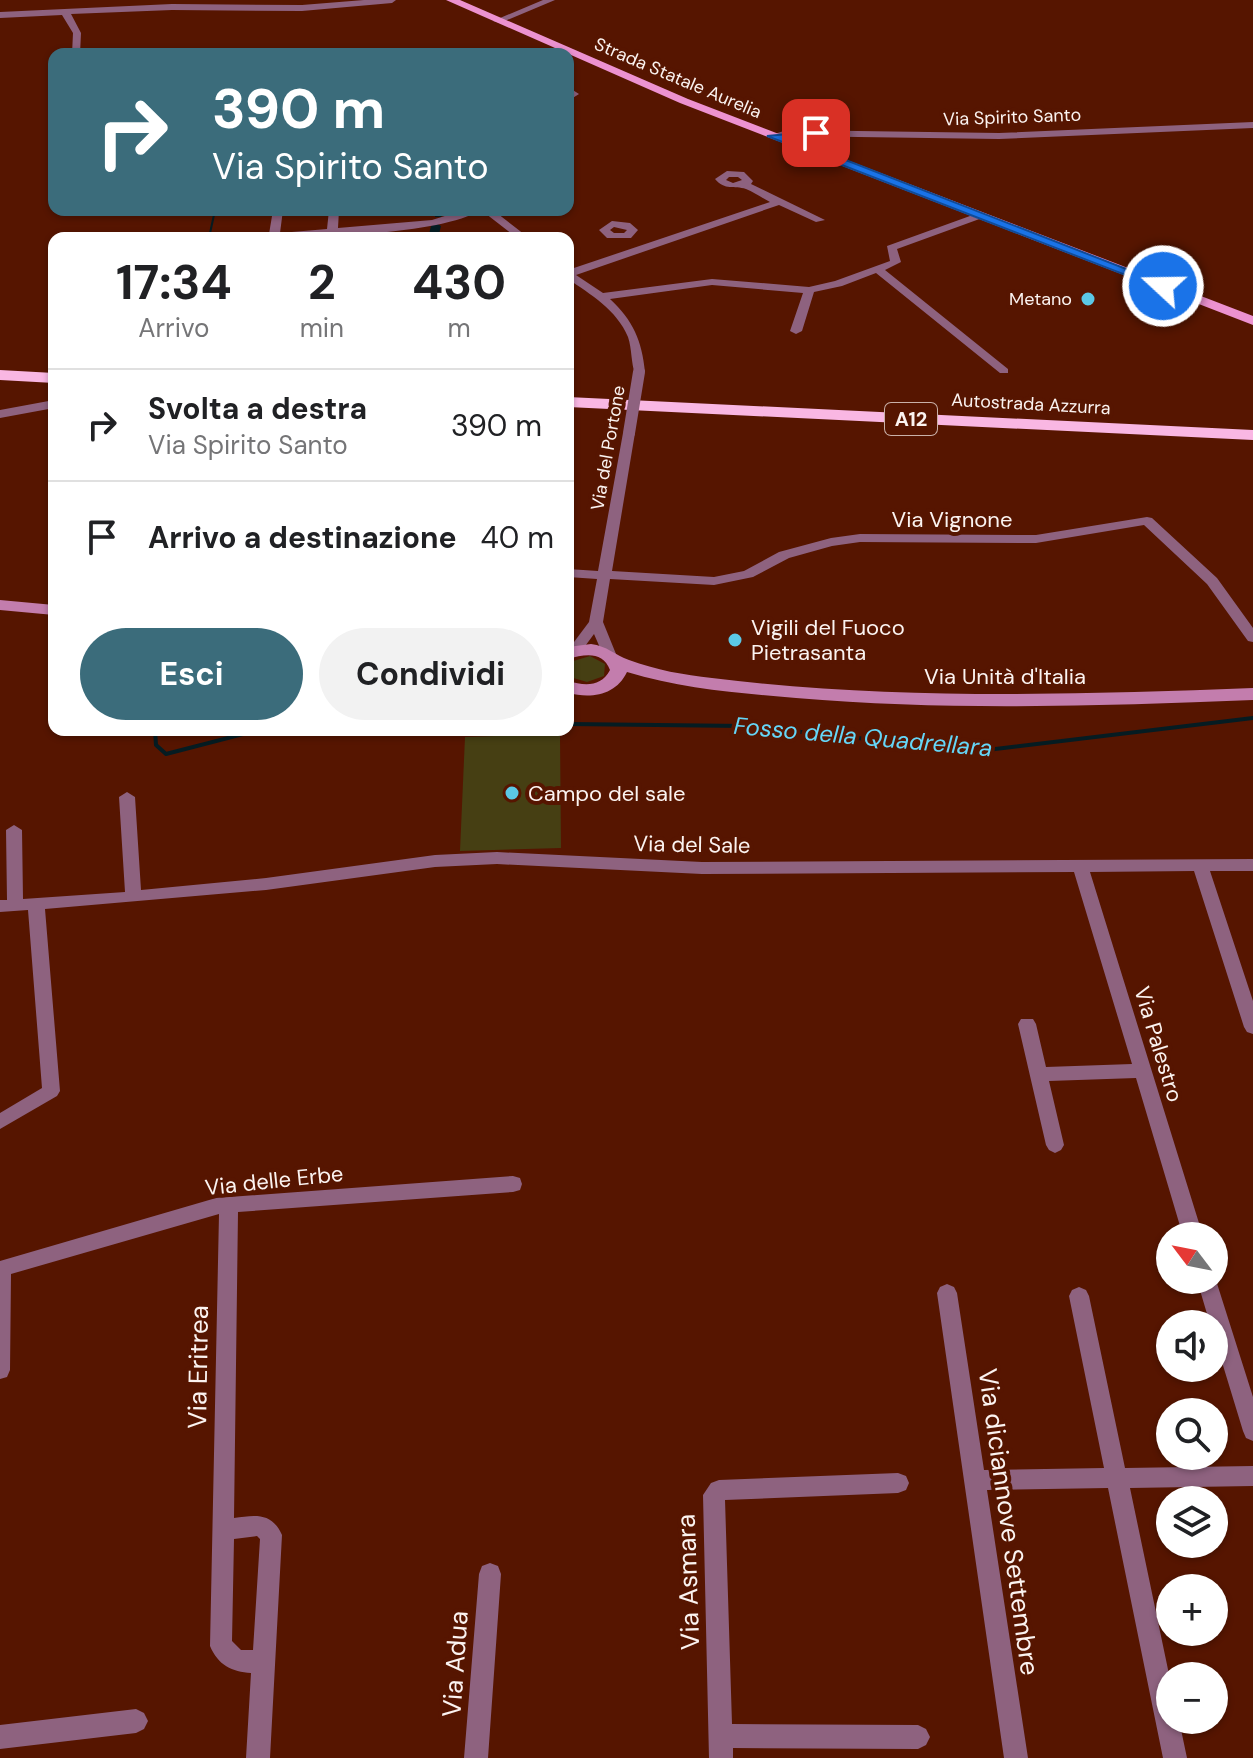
<!DOCTYPE html>
<html lang="it">
<head>
<meta charset="utf-8">
<style>
	:root { --surface:#fff; --page:#f2f2f2; --text:#202124; --muted:#757577; --line:#e0e0e0; --accent:#3b6c7b }
	body { margin:0; font-family:"DM Sans",sans-serif; background:var(--page); color:var(--text); height:100vh; display:flex; flex-direction:column; font-size:30px; white-space:nowrap }
	* { box-sizing:border-box; margin:0 }
	p { font-size:26px; color:var(--muted) }
	.icon { flex:none; width:44px; height:44px; fill:none; stroke:currentColor; stroke-width:2; stroke-linecap:round; stroke-linejoin:round }
	.map { position:relative; flex:1; overflow:hidden }
	.sheet { position:absolute; left:48px; top:232px; width:526px; height:504px; display:flex; flex-direction:column; background:var(--surface); border-radius:16px; box-shadow:0 2px 6px #0004 }
	.sheet>* { flex:none }
	.hud { position:absolute; left:48px; top:48px; width:526px; height:168px; border-radius:16px; box-shadow:0 2px 6px #0004; background:#3b6c7b; color:#fff; overflow:hidden }
	.needle { width:52px; rotate:302deg }
	.controls { position:absolute; left:1156px; top:1222px; display:grid; gap:16px }
	.controls a { display:grid; place-items:center; width:72px; height:72px; border-radius:50%; background:var(--surface); box-shadow:0 2px 6px #0004; font-size:40px }
	.pin { position:absolute; display:grid; place-items:center; width:68px; height:68px; color:#fff; margin:-34px; border-radius:16px; box-shadow:0 4px 12px #0006 }
	.me { position:absolute; width:88px; margin:-44px; rotate:291deg; stroke-linejoin:round; filter:drop-shadow(0 0 6px #0008) }
	.turn { display:flex; align-items:center; gap:28px; height:168px; padding:0 32px; font-size:36px }
	.turn .icon { width:104px; height:104px; stroke-width:2.5 }
	.turn b { display:block; font-size:56px; line-height:68px }
	.eta { display:flex; justify-content:space-evenly; align-items:center; height:136px; text-align:center }
	.eta b { font-size:48px; font-weight:700; line-height:56px }
	.button { display:flex; gap:16px; margin-top:auto; padding:16px 32px }
	.button a { flex:1; height:92px; border-radius:48px; background:var(--accent); color:#fff; font-size:32px; font-weight:700; line-height:92px; text-align:center }
	.button a+a { background:var(--page); color:var(--text) }
	ul { padding:0; list-style:none }
	li { display:flex; align-items:center; gap:24px; height:112px; padding:0 32px; border-top:2px solid var(--line) }
	li div { flex:1 }
	li b { display:block; font-size:30px }
	li em { font-style:normal }
	.map>svg:first-child { display:block }
</style>
</head>
<body>
<div class="map">
<svg width="1253" height="1758" viewBox="0 0 1253 1758">
	<rect width="100%" height="100%" fill="#561500"/>
	<!-- green -->
	<path fill="#463f13" d="M 590,656 L 605,664 L 604,676 L 587,682 L 570,677 L 570,662 Z
		M 560,734 L 561,848 L 460,851 L 465,737 Z"/>
	<g fill="none" stroke-linecap="round" stroke-linejoin="round">
		<!-- stream-far1 -->
		<path stroke="#051c22" stroke-width="2" d="M 209,238 L 215,210"/>
		<!-- stream -->
		<path stroke="#051c22" stroke-width="4" d="M 568,724 L 745,726 L 979,751 L 1253,718
			M 155,730 L 156,745 L 166,754 L 259,730"/>
		<!-- canal -->
		<path fill="#051c22" fill-rule="evenodd" d="M 435,210 L 443,210 L 441,217 L 435,217 Z
			M 436,223 L 441,226 L 438,238 L 428,238 L 431,226 Z"/>
		<!-- street -->
		<path fill="#8e627f" fill-rule="evenodd" d="M 364,0 L 396,0 L 392,3 L 302,11 L 172,10 L 71,14 L 81,33 L 80,54 L 72,54 L 73,33 L 62,15 L 0,18 L 0,12 L 172,4 L 302,5 Z
			M 543,0 L 555,0 L 500,23 L 493,21 Z
			M 561,45 L 564,46 L 564,50 L 551,54 L 538,54 Z
			M 568,87 L 579,94 L 568,101 Z
			M 1253,122 L 1253,128 L 999,139 L 787,136 L 773,139 L 768,136 L 787,130 L 999,133 Z
			M 727,171 L 744,172 L 753,181 L 751,184 L 825,220 L 816,222 L 779,205 L 576,275 L 603,293 L 712,279 L 809,287 L 835,281 L 890,261 L 887,246 L 981,212 L 986,215 L 985,217 L 897,249 L 901,262 L 885,270 L 1008,369 L 1008,373 L 1000,373 L 876,273 L 842,286 L 814,292 L 802,331 L 796,334 L 790,331 L 803,293 L 712,285 L 610,299 C 633,320 642,341 645,372 L 635,374 C 631,363 632,349 628,337 C 617,310 590,294 568,279 L 568,270 L 770,202 C 762,198 754,192 746,189 C 734,185 725,191 715,179 ZM 729,177 L 738,177 L 742,180 L 733,183 L 726,180 Z
			M 273,210 L 283,210 L 280,233 L 327,229 L 329,210 L 339,210 L 338,228 L 432,220 L 464,210 L 480,210 C 442,235 307,238 258,238 L 269,234 Z
			M 481,210 L 493,210 L 529,238 L 517,238 Z
			M 612,221 L 630,223 L 638,230 L 631,238 L 607,238 L 599,230 ZM 614,227 L 627,230 L 624,233 L 614,233 L 610,230 Z
			M 54,400 L 54,408 L 0,418 L 0,410 Z
			M 629,429 L 635,433 L 612,571 L 714,577 L 744,571 L 779,552 L 831,538 L 860,534 L 1036,535 L 1147,517 L 1152,518 L 1217,578 L 1253,628 L 1253,642 L 1248,641 L 1207,584 L 1144,525 L 1036,543 L 860,542 L 832,546 L 789,558 L 753,577 L 714,585 L 610,579 L 603,622 L 616,654 L 609,658 L 604,657 L 594,634 L 580,653 L 570,653 L 568,650 L 589,622 L 597,579 L 568,577 L 568,569 L 598,571 L 623,433 Z
			M 127,792 L 135,797 L 141,890 L 266,878 L 435,855 L 497,852 L 702,862 L 1253,859 L 1253,871 L 1210,871 L 1253,1001 L 1253,1034 L 1247,1032 L 1244,1027 L 1194,871 L 1090,872 L 1203,1236 L 1183,1236 L 1136,1078 L 1049,1081 L 1064,1145 L 1061,1150 L 1055,1153 L 1049,1150 L 1046,1145 L 1018,1024 L 1021,1019 L 1033,1019 L 1036,1024 L 1046,1067 L 1132,1064 L 1074,872 L 702,874 L 497,864 L 435,867 L 266,890 L 45,909 L 60,1091 L 57,1096 L 0,1129 L 0,1113 L 42,1088 L 28,910 L 0,912 L 0,900 L 7,900 L 6,830 L 14,825 L 22,830 L 23,899 L 125,892 L 119,797 Z
			M 513,1176 L 520,1178 L 522,1184 L 520,1190 L 513,1192 L 238,1212 L 234,1518 C 255,1515 272,1512 282,1535 L 270,1758 L 246,1758 L 251,1673 C 232,1672 218,1665 210,1646 L 219,1214 L 11,1274 L 10,1370 L 7,1377 L 0,1379 L 0,1261 L 216,1198 ZM 257,1536 L 260,1539 L 253,1650 L 241,1650 L 232,1641 L 234,1539 Z
			M 1214,1274 L 1253,1397 L 1253,1441 L 1246,1438 L 1243,1431 L 1214,1336 L 1214,1324 L 1210,1324 L 1197,1280 L 1214,1280 Z
			M 947,1284 L 954,1287 L 957,1293 L 984,1470 L 1104,1468 L 1069,1296 L 1072,1290 L 1079,1287 L 1086,1290 L 1089,1296 L 1125,1468 L 1253,1466 L 1253,1486 L 1130,1488 L 1170,1679 L 1170,1720 L 1179,1720 L 1187,1758 L 1163,1758 L 1108,1488 L 987,1490 L 1028,1758 L 1004,1758 L 937,1293 L 940,1287 Z
			M 898,1473 L 906,1476 L 909,1483 L 906,1490 L 898,1493 L 725,1500 L 732,1724 L 918,1725 L 926,1729 L 930,1737 L 926,1745 L 918,1749 L 733,1748 L 733,1758 L 709,1758 L 703,1495 L 711,1483 L 719,1480 Z
			M 490,1563 L 498,1566 L 501,1574 L 488,1758 L 464,1758 L 479,1574 L 482,1566 Z
			M 136,1709 L 144,1713 L 148,1721 L 144,1729 L 136,1733 L 0,1749 L 0,1725 Z"/>
		<!-- secondary -->
		<path fill="#c37dad" fill-rule="evenodd" d="M 0,600 L 54,605 L 54,615 L 0,610 Z
			M 591,644 C 607,646 615,655 629,660 C 656,670 684,675 712,678 C 892,700 1072,695 1253,688 L 1253,700 C 1100,706 948,711 796,698 C 739,693 682,689 627,672 C 616,695 592,699 568,693 L 568,681 C 585,686 601,687 610,670 C 603,651 585,654 568,659 L 568,647 Z"/>
		<!-- primary -->
		<path fill="#ec92d0" fill-rule="evenodd" d="M 446,0 L 460,0 L 688,99 L 1253,316 L 1253,325 L 680,103 Z"/>
		<!-- highway -->
		<path fill="#f9b7e3" fill-rule="evenodd" d="M 0,370 L 54,373 L 54,383 L 0,380 Z
			M 568,397 L 1253,430 L 1253,440 L 568,407 Z"/>
		<!-- street-bridge -->
		<path stroke="#8e627f" stroke-width="12" d="M 629,433 L 639,372"/>
	</g>
	<!-- route -->
	<path fill="#1a73e8" stroke="#114b97" stroke-width="2" d="M 820,131 L 816,137 L 789,138 L 1170,286 L 1159,288 L 767,136 Z"/>
	<!-- markers -->
	<g fill="#5bc8e6" stroke="#561500" stroke-width="3">
		<circle cx="1088" cy="299" r="8"/>
		<circle cx="735" cy="640" r="8"/>
		<circle cx="512" cy="793" r="8"/>
	</g>
	<g text-anchor="middle" stroke-width="8" stroke-linejoin="round" paint-order="stroke">
		<!-- far-street labels -->
		<g font-size="18" fill="#fbf3f0" stroke="#561500">
			<text transform="translate(678 78) rotate(23)" y="6">Strada Statale Aurelia</text>
			<text transform="translate(1012 117) rotate(-2)" y="6">Via Spirito Santo</text>
			<text transform="translate(1031 404) rotate(3)" y="6">Autostrada Azzurra</text>
			<text transform="translate(608 448) rotate(-80)" y="6">Via del Portone</text>
		</g>
		<!-- far-poi labels -->
		<g font-size="18" fill="#fbf3f0" stroke="#561500" text-anchor="end">
			<text x="1072" y="305">Metano</text>
		</g>
		<!-- shield labels -->
		<rect fill="#561500" stroke="#cab0a8" stroke-width="2" x="885" y="403" width="52" height="32" rx="6"/>
		<g font-size="20" font-weight="bold" fill="#fbf3f0">
			<text x="911" y="426">A12</text>
		</g>
		<!-- street labels -->
		<g font-size="22" fill="#fbf3f0" stroke="#561500">
			<text x="952" y="527">Via Vignone</text>
			<text x="1005" y="684">Via Unità d'Italia</text>
			<text transform="translate(692 844) rotate(1)" y="8">Via del Sale</text>
			<text transform="translate(1159 1044) rotate(73)" y="8">Via Palestro</text>
			<text transform="translate(274 1180) rotate(-6)" y="8">Via delle Erbe</text>
		</g>
		<!-- poi labels -->
		<g font-size="22" fill="#fbf3f0" stroke="#561500" text-anchor="start">
			<text x="751" y="635">Vigili del Fuoco<tspan x="751" dy="25">Pietrasanta</tspan></text>
			<text x="528" y="801">Campo del sale</text>
		</g>
		<!-- water labels -->
		<g font-size="24" font-style="italic" fill="#65d6f7" stroke="#561500">
			<text transform="translate(863 737) rotate(5)" y="8">Fosso della Quadrellara</text>
		</g>
		<!-- near-street labels -->
		<g font-size="26" fill="#fbf3f0" stroke="#561500">
			<text transform="translate(198 1367) rotate(-89)" y="9">Via Eritrea</text>
			<text transform="translate(1009 1522) rotate(82)" y="9">Via diciannove Settembre</text>
			<text transform="translate(688 1582) rotate(-92)" y="9">Via Asmara</text>
			<text transform="translate(455 1664) rotate(-86)" y="9">Via Adua</text>
		</g>
	</g>
</svg>
<div class="controls">
<a><svg class="needle" viewBox="-14 -14 28 28"><path d="M0-13l5 13h-10z" fill="#e53935"/><path d="M0 13l5-13h-10z" fill="#757577"/></svg></a>
<a><svg class="icon" aria-label="sound" viewBox="0 0 24 24"><path d="M4 9h4l5-4v14l-5-4H4zM17 9q2 3 0 6"/></svg></a>
<a><svg class="icon" aria-label="search" viewBox="0 0 24 24"><circle cx="10" cy="10" r="6"/><path d="M15 15l6 6"/></svg></a>
<a><svg class="icon" aria-label="layers" viewBox="0 0 24 24"><path d="M12 4l9 5-9 5-9-5zM3 14l9 5 9-5"/></svg></a>
<a>+</a>
<a>−</a>
</div>
<div class="pin" style="left:816px;top:133px;background:#d93025"><svg class="icon" aria-label="arrive" viewBox="0 0 24 24"><path d="M6 21V4h12l-3 4 3 4H6"/></svg></div>
<svg class="me" style="left:1163px;top:286px" viewBox="-20 -20 40 40"><circle r="17" fill="#1a73e8" stroke="#fff" stroke-width="3"/><path d="M0-11L8 9 0 5-8 9z" fill="#fff"/></svg>
<div class="hud">
<div class="turn"><svg class="icon" aria-label="right" viewBox="0 0 24 24"><path d="M7 20v-9h11M14 6l5 5-5 5"/></svg><div><b>390 m</b>Via Spirito Santo</div></div>
</div>
<section class="sheet">
<div class="eta">
<div><b>17:34</b><p>Arrivo</p></div>
<div><b>2</b><p>min</p></div>
<div><b>430</b><p>m</p></div>
</div>
<ul>
<li><svg class="icon" aria-label="right" viewBox="0 0 24 24"><path d="M7 20v-9h11M14 6l5 5-5 5"/></svg><div><b>Svolta a destra</b><p>Via Spirito Santo</p></div><em>390 m</em></li>
<li><svg class="icon" aria-label="arrive" viewBox="0 0 24 24"><path d="M6 21V4h12l-3 4 3 4H6"/></svg><div><b>Arrivo a destinazione</b></div><em>40 m</em></li>
</ul>
<div class="button"><a>Esci</a><a>Condividi</a></div>
</section>
</div>
</body>
</html>
